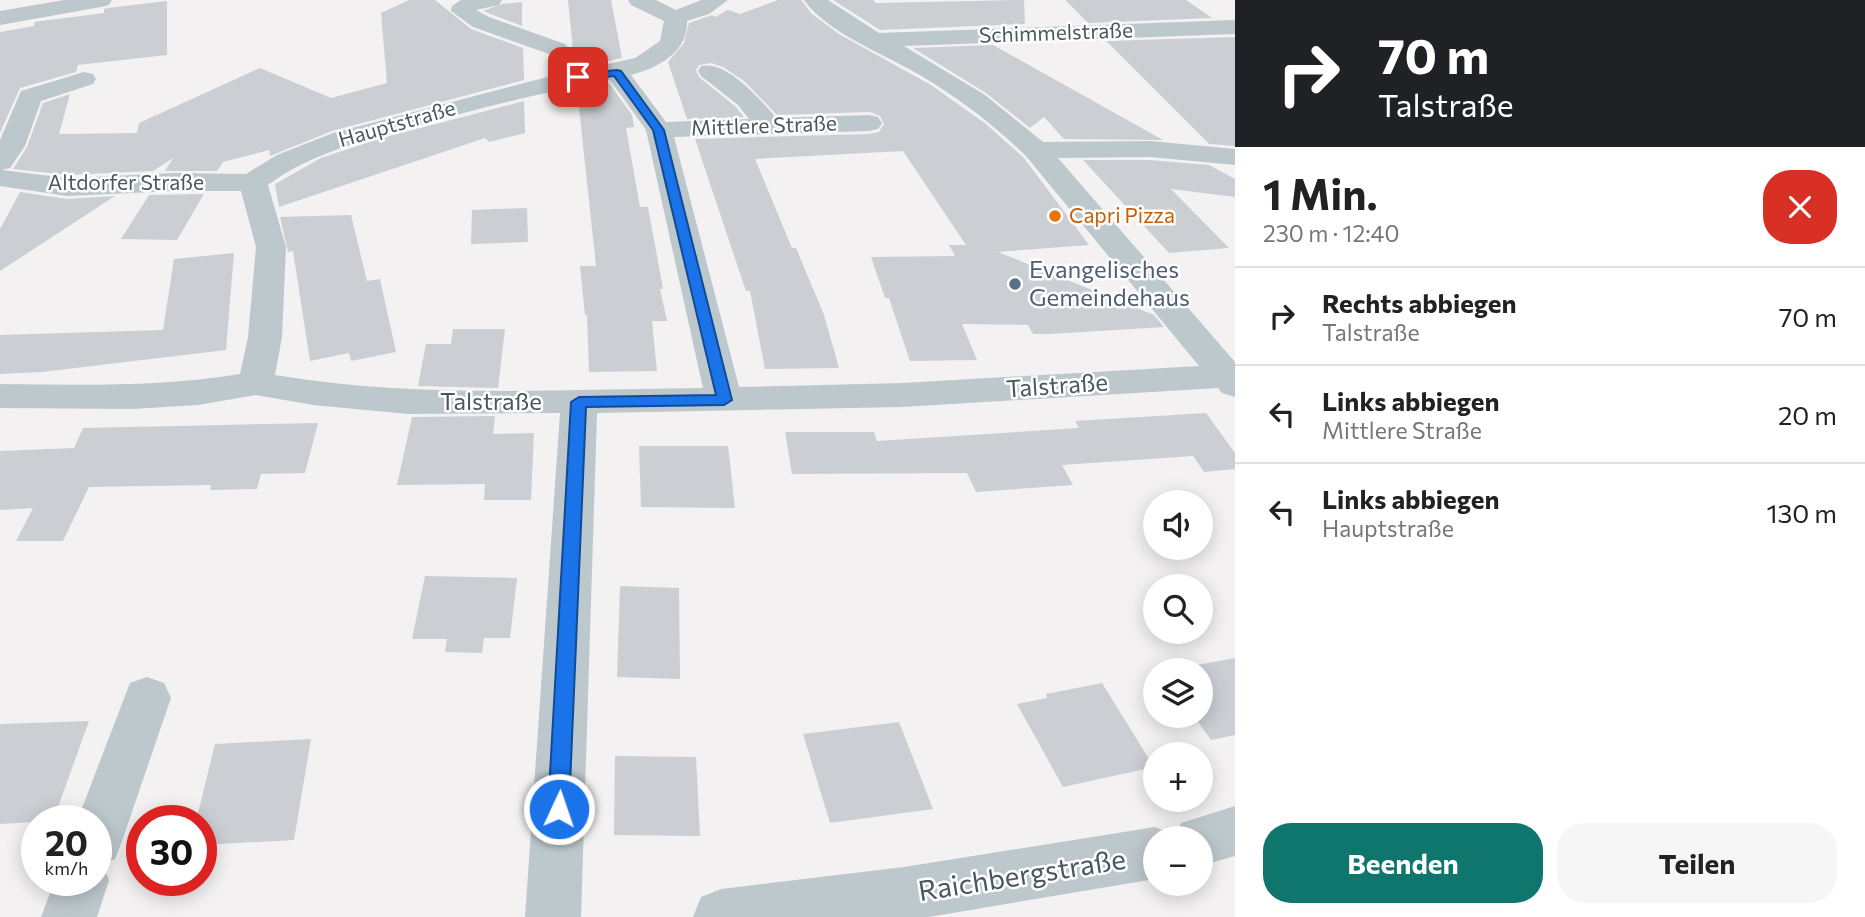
<!DOCTYPE html>
<html lang="de">
<head>
<meta charset="utf-8">
<style>
	:root { --surface:#fff; --page:#f6f6f6; --text:#222; --muted:#767676; --line:#e0e0e0; --accent:#0f766e }
	body { margin:0; font-family:Commissioner,sans-serif; background:var(--page); color:var(--text); height:100vh; display:flex; flex-direction:column; font-size:26px; white-space:nowrap }
	* { box-sizing:border-box; margin:0 }
	p { font-size:23px; color:var(--muted) }
	.icon { flex:none; width:38px; height:38px; fill:none; stroke:currentColor; stroke-width:2; stroke-linecap:round; stroke-linejoin:round }
	.map { position:relative; flex:1; overflow:hidden }
	.panel { display:flex; flex-direction:column; background:var(--surface); width:630px }
	.panel>* { flex:none }
	.guide { background:#202124; color:#fff; overflow:hidden }
	.tools { position:absolute; left:1143px; top:490px; display:grid; gap:14px }
	.tools a { display:grid; place-items:center; width:70px; height:70px; border-radius:50%; background:var(--surface); box-shadow:0 4px 18px #0003; font-size:35px }
	.speed { position:absolute; left:21px; top:805px; display:flex; gap:14px; font-size:35px; font-weight:700; text-align:center }
	.speed>* { display:grid; place-content:center; width:91px; height:91px; border-radius:50%; background:var(--surface); box-shadow:0 4px 18px #0003; line-height:1 }
	.speed small { font-size:18px; font-weight:400 }
	.speed .limit { border:10px solid #d22; background:#fff; color:#111 }
	.pin { position:absolute; display:grid; place-items:center; width:60px; height:60px; color:#fff; margin:-30px; border-radius:14px; box-shadow:0 4px 10px #0006 }
	.me { position:absolute; width:77px; margin:-38px; rotate:3deg; stroke-linejoin:round; filter:drop-shadow(0 0 5px #0008) }
	.turn { display:flex; align-items:center; gap:24px; height:147px; padding:0 28px; font-size:32px }
	.turn .icon { width:91px; height:91px; stroke-width:2.5 }
	.turn b { display:block; font-size:49px; line-height:60px }
	.round { display:grid; place-items:center; flex:none; width:74px; height:74px; border-radius:28px; background:var(--page) }
	.overview { display:flex; align-items:center; justify-content:space-between; height:119px; padding:0 28px }
	h1 { font-size:42px; font-weight:700; line-height:52px }
	.cta { display:flex; gap:14px; margin-top:auto; padding:14px 28px }
	.cta a { flex:1; height:80px; border-radius:28px; background:var(--accent); color:#fff; font-size:28px; font-weight:700; line-height:80px; text-align:center }
	.cta a+a { background:var(--page); color:var(--text) }
	ul { padding:0; list-style:none }
	li { display:flex; align-items:center; gap:21px; height:98px; padding:0 28px; border-top:2px solid var(--line) }
	li div { flex:1 }
	li b { display:block; font-size:26px }
	li em { font-style:normal }
	main { display:flex; flex:1; min-height:0 }
	.map>svg:first-child { display:block }
</style>
</head>
<body>
<main>
<div class="map">
<svg width="1235" height="917" viewBox="0 0 1235 917">
	<rect width="100%" height="100%" fill="#f3f1f2"/>
	<!-- building -->
	<path fill="#cbcfd3" d="M 409,0 L 435,0 L 471,29 L 523,48 L 524,80 L 332,131 L 270,156 L 269,150 L 223,162 L 217,171 L 165,171 L 173,158 L 153,171 L 67,175 L 13,169 L 27,147 L 43,103 L 70,94 L 59,134 L 137,133 L 139,123 L 260,68 L 331,98 L 387,83 L 381,13 Z
		M 568,0 L 611,0 L 622,58 L 586,66 L 573,50 Z
		M 778,0 L 801,0 L 812,14 L 839,34 L 931,85 L 986,124 L 1024,158 L 1089,245 L 998,252 L 1154,315 L 1164,327 L 1050,334 L 1033,334 L 1028,325 L 962,324 L 977,360 L 910,361 L 889,298 L 885,298 L 871,257 L 955,256 L 949,245 L 966,245 L 903,151 L 755,159 L 792,248 L 796,248 L 824,315 L 839,368 L 765,369 L 750,291 L 746,291 L 695,139 L 869,134 L 879,132 L 884,124 L 880,116 L 870,112 L 777,115 L 744,81 L 723,67 L 711,63 L 699,65 L 696,70 L 699,77 L 736,107 L 744,117 L 687,119 L 668,62 L 684,43 L 689,23 L 712,15 L 715,17 L 728,10 L 740,14 Z
		M 833,0 L 873,0 L 876,3 L 1024,0 L 1025,24 L 880,30 Z
		M 1065,0 L 1186,0 L 1212,18 L 1088,23 Z
		M 167,1 L 167,55 L 78,65 L 76,72 L 20,88 L 0,133 L 0,32 L 34,26 L 34,22 L 104,13 L 104,9 L 108,8 Z
		M 522,2 L 522,26 L 483,11 L 502,4 Z
		M 1235,37 L 1235,146 L 1209,144 L 1106,41 Z
		M 993,45 L 1163,140 L 1064,139 L 1044,117 L 1030,128 L 986,93 L 913,48 Z
		M 609,83 L 632,115 L 634,127 L 626,128 L 640,207 L 648,207 L 663,289 L 660,289 L 667,321 L 652,321 L 657,371 L 589,372 L 587,315 L 585,315 L 580,266 L 596,266 L 577,89 Z
		M 524,101 L 525,133 L 489,142 L 485,138 L 279,207 L 275,184 L 321,158 L 378,139 Z
		M 1083,160 L 1150,160 L 1209,165 L 1235,179 L 1235,197 L 1171,189 L 1229,248 L 1169,253 Z
		M 20,192 L 67,199 L 115,196 L 0,271 L 0,229 Z
		M 204,194 L 177,240 L 121,239 L 149,195 Z
		M 527,208 L 528,242 L 471,244 L 472,210 Z
		M 351,215 L 367,281 L 380,279 L 396,352 L 351,361 L 349,353 L 310,361 L 293,251 L 288,252 L 280,217 Z
		M 234,253 L 226,350 L 42,372 L 0,374 L 0,335 L 163,330 L 174,259 Z
		M 453,329 L 505,329 L 498,388 L 418,386 L 426,344 L 451,344 Z
		M 1206,413 L 1235,453 L 1235,469 L 1204,472 L 1193,456 L 1062,465 L 1073,485 L 976,492 L 967,473 L 792,474 L 785,432 L 874,432 L 877,441 L 1079,428 L 1075,421 Z
		M 495,416 L 493,434 L 534,433 L 531,500 L 484,500 L 485,484 L 397,485 L 412,417 Z
		M 318,423 L 305,473 L 261,474 L 257,489 L 210,490 L 211,485 L 89,487 L 63,541 L 16,541 L 33,508 L 0,510 L 0,451 L 74,448 L 83,428 Z
		M 639,446 L 728,446 L 735,508 L 641,507 Z
		M 425,576 L 517,578 L 510,638 L 484,638 L 482,653 L 445,652 L 447,639 L 412,639 Z
		M 620,586 L 679,588 L 680,679 L 617,677 Z
		M 1235,658 L 1235,735 L 1211,740 L 1194,716 L 1200,716 L 1200,670 L 1170,670 Z
		M 1102,683 L 1154,767 L 1063,787 L 1017,704 L 1047,698 L 1046,694 Z
		M 89,721 L 53,821 L 0,824 L 0,724 Z
		M 899,722 L 933,809 L 830,823 L 803,734 Z
		M 311,739 L 294,840 L 201,845 L 201,821 L 196,821 L 215,744 Z
		M 615,756 L 696,757 L 700,836 L 614,835 Z"/>
	<g fill="none" stroke-linecap="round" stroke-linejoin="round">
		<!-- minor -->
		<path fill="#bdc8cd" fill-rule="evenodd" d="M 64,0 L 112,0 L 109,5 L 101,7 L 0,25 L 0,11 Z
			M 461,0 L 502,0 L 499,5 L 476,10 L 489,17 L 565,44 L 585,69 L 635,58 L 660,41 L 664,21 L 631,5 L 628,0 L 656,0 L 676,10 L 701,0 L 728,0 L 709,14 L 687,21 C 688,53 657,68 631,75 L 666,122 L 749,119 L 738,105 L 701,76 L 698,71 L 701,66 C 727,60 761,100 776,118 L 869,115 L 878,117 L 882,123 L 878,129 L 869,131 L 674,137 L 739,387 L 902,383 L 1199,366 L 1026,156 C 993,124 957,97 918,74 C 884,54 826,32 804,0 L 828,0 L 879,33 L 1235,20 L 1235,34 L 904,46 L 985,95 L 1043,142 L 1150,141 L 1235,149 L 1235,165 L 1150,157 L 1058,158 L 1235,362 L 1235,397 L 1222,393 L 1218,388 L 902,407 L 597,413 L 581,917 L 525,917 L 560,413 L 408,414 L 313,405 L 256,395 L 198,405 L 133,409 L 0,408 L 0,384 C 81,385 160,387 240,374 L 248,337 L 256,247 L 241,191 L 175,191 L 67,196 L 0,186 L 0,140 L 21,91 L 84,72 L 93,74 L 96,79 L 93,84 L 41,101 L 25,146 L 10,168 L 2,170 L 67,178 L 175,173 L 246,174 L 277,155 L 333,133 L 563,73 L 549,54 L 473,27 L 451,11 L 452,6 ZM 610,80 L 646,130 L 703,388 C 561,389 416,399 275,375 L 282,337 L 286,247 L 268,185 C 311,153 365,140 416,126 C 480,108 544,92 610,80 Z
			M 147,677 L 164,683 L 171,698 L 122,841 L 115,859 L 102,864 L 109,880 L 97,917 L 41,917 L 55,880 L 96,880 L 96,821 L 77,821 L 130,683 Z
			M 1235,806 L 1235,856 L 1200,866 L 1200,838 L 1155,838 L 1155,879 L 929,917 L 693,917 L 701,897 L 721,889 L 904,867 L 1155,827 L 1174,835 L 1175,838 L 1181,823 Z"/>
	</g>
	<!-- route -->
	<path fill="#1a73e8" stroke="#114b97" stroke-width="2" d="M 617,70 L 621,71 L 664,130 L 732,400 L 724,405 L 586,407 L 569,809 L 566,816 L 559,819 L 551,816 L 548,809 L 571,402 L 579,397 L 716,395 L 653,130 L 614,76 L 578,80 L 573,77 L 578,74 Z"/>
	<!-- markers -->
	<circle fill="#e8710a" stroke="#fff" stroke-width="2.5" cx="1055" cy="216" r="7"/>
	<circle fill="#5c6f8a" stroke="#fff" stroke-width="2.5" cx="1015" cy="284" r="7"/>
	<g text-anchor="middle" stroke-width="5" stroke-linejoin="round" paint-order="stroke">
		<!-- far-street labels -->
		<g font-size="21" fill="#49585e" stroke="#fff">
			<text transform="translate(1056 33) rotate(-2)" y="7">Schimmelstraße</text>
			<text transform="translate(397 124) rotate(-16)" y="7">Hauptstraße</text>
			<text transform="translate(764 126) rotate(-2)" y="7">Mittlere Straße</text>
			<text x="126" y="190">Altdorfer Straße</text>
		</g>
		<!-- far-food labels -->
		<g font-size="21" fill="#c56008" stroke="#fff" text-anchor="start">
			<text x="1069" y="223">Capri Pizza</text>
		</g>
		<!-- service labels -->
		<g font-size="24" fill="#4e5e75" stroke="#fff" text-anchor="start">
			<text x="1029" y="278">Evangelisches<tspan x="1029" dy="28">Gemeindehaus</tspan></text>
		</g>
		<!-- street labels -->
		<g font-size="24" fill="#49585e" stroke="#fff">
			<text transform="translate(1057 386) rotate(-4)" y="8">Talstraße</text>
			<text x="491" y="410">Talstraße</text>
		</g>
		<!-- near-street labels -->
		<g font-size="28" fill="#49585e" stroke="#fff">
			<text transform="translate(1022 875) rotate(-9)" y="10">Raichbergstraße</text>
		</g>
	</g>
</svg>
<div class="tools">
<a><svg class="icon" aria-label="sound" viewBox="0 0 24 24"><path d="M4 9h4l5-4v14l-5-4H4zM17 9q2 3 0 6"/></svg></a>
<a><svg class="icon" aria-label="search" viewBox="0 0 24 24"><circle cx="10" cy="10" r="6"/><path d="M15 15l6 6"/></svg></a>
<a><svg class="icon" aria-label="layers" viewBox="0 0 24 24"><path d="M12 4l9 5-9 5-9-5zM3 14l9 5 9-5"/></svg></a>
<a>+</a>
<a>−</a>
</div>
<div class="speed"><div>20<small>km/h</small></div><div class="limit">30</div></div>
<div class="pin" style="left:578px;top:77px;background:#d93025"><svg class="icon" aria-label="arrive" viewBox="0 0 24 24"><path d="M6 21V4h12l-3 4 3 4H6"/></svg></div>
<svg class="me" style="left:559px;top:809px" viewBox="-20 -20 40 40"><circle r="17" fill="#1a73e8" stroke="#fff" stroke-width="3"/><path d="M0-11L8 9 0 5-8 9z" fill="#fff"/></svg>
</div>
<section class="panel">
<div class="guide">
<div class="turn"><svg class="icon" aria-label="right" viewBox="0 0 24 24"><path d="M7 20v-9h11M14 6l5 5-5 5"/></svg><div><b>70 m</b>Talstraße</div></div>
</div>
<div class="overview"><div><h1>1 Min.</h1><p>230 m · 12:40</p></div><a class="round" style="background:#d93025;color:#fff"><svg class="icon" aria-label="close" viewBox="0 0 24 24"><path d="M6 6l12 12M18 6L6 18"/></svg></a></div>
<ul>
<li><svg class="icon" aria-label="right" viewBox="0 0 24 24"><path d="M7 20v-9h11M14 6l5 5-5 5"/></svg><div><b>Rechts abbiegen</b><p>Talstraße</p></div><em>70 m</em></li>
<li><svg class="icon" aria-label="left" viewBox="0 0 24 24"><path d="M17 20v-9H6M10 6l-5 5 5 5"/></svg><div><b>Links abbiegen</b><p>Mittlere Straße</p></div><em>20 m</em></li>
<li><svg class="icon" aria-label="left" viewBox="0 0 24 24"><path d="M17 20v-9H6M10 6l-5 5 5 5"/></svg><div><b>Links abbiegen</b><p>Hauptstraße</p></div><em>130 m</em></li>
</ul>
<div class="cta"><a>Beenden</a><a>Teilen</a></div>
</section>
</main>
</body>
</html>
